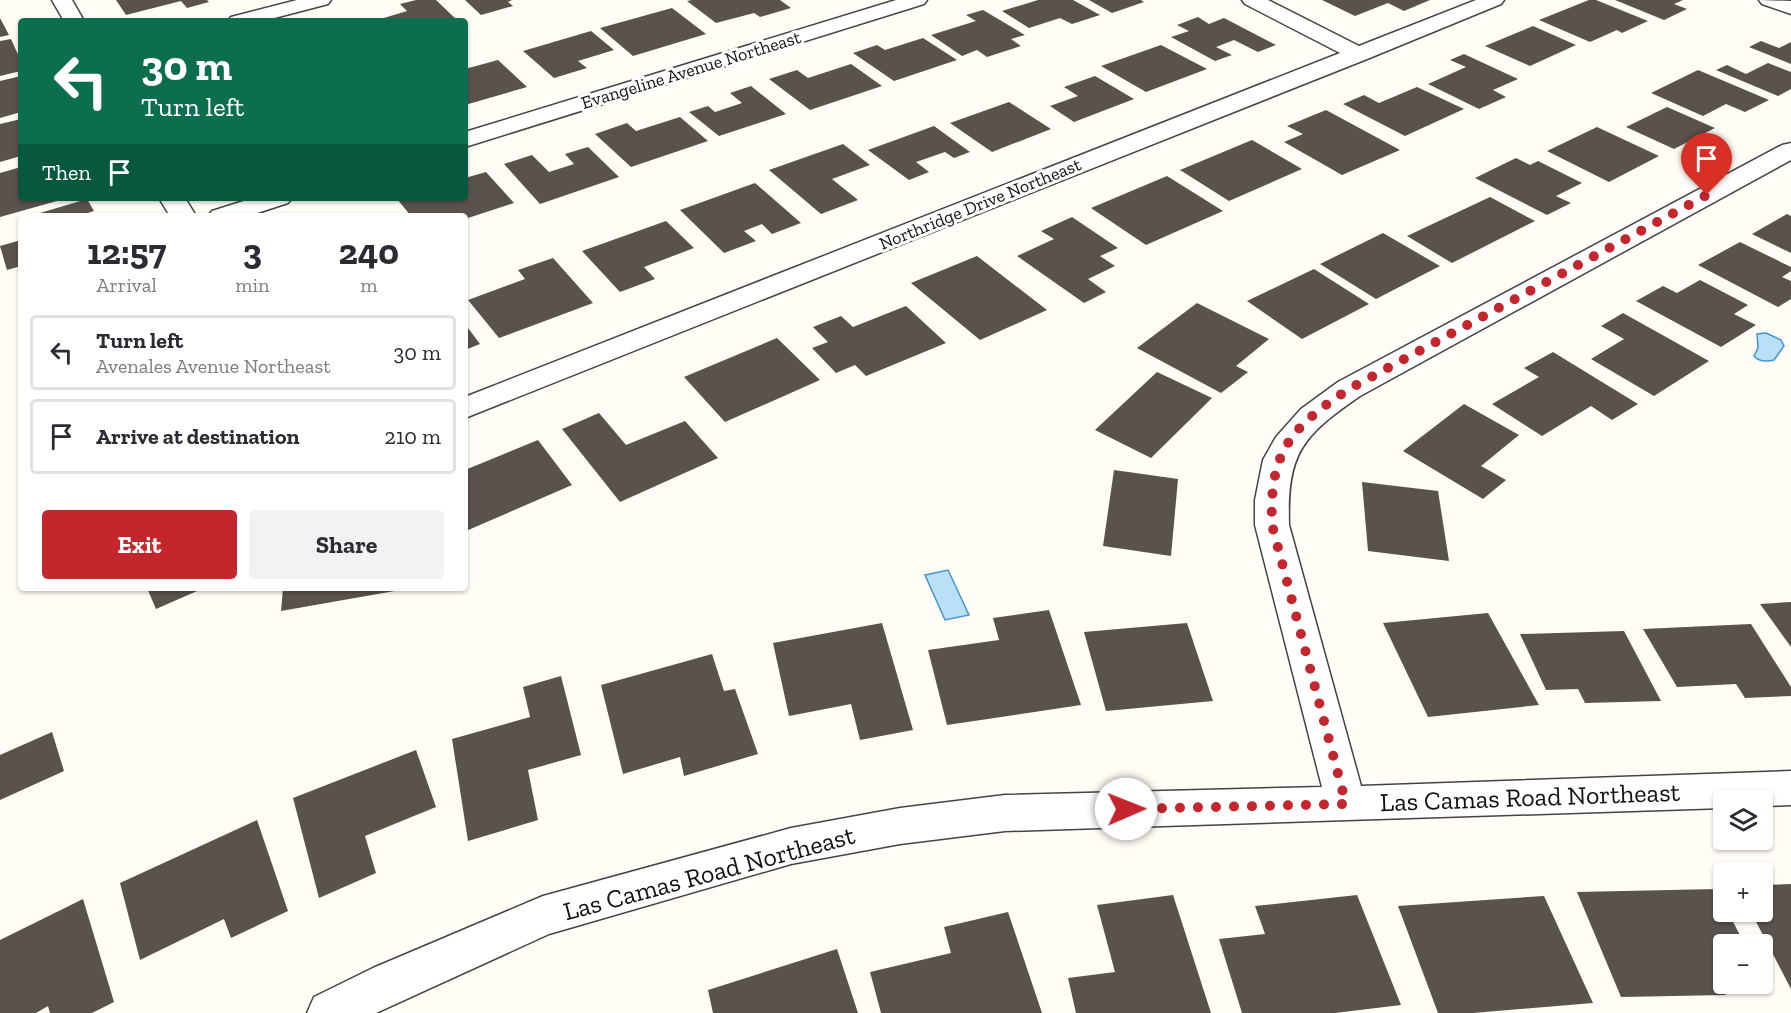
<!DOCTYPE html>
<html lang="en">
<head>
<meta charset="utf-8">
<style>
	:root { --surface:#fff; --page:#f2f2f3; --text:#2b2b33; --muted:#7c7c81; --line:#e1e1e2; --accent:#c4262e }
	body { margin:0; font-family:"Zilla Slab",serif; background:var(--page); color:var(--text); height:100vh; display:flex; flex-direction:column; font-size:22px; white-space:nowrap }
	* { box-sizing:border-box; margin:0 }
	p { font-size:20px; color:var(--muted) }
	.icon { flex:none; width:33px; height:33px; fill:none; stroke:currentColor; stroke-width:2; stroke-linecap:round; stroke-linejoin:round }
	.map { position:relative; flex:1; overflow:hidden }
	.details { position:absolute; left:18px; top:213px; width:450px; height:378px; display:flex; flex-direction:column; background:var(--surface); border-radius:6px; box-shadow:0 2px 4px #0004 }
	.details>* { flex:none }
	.guide { position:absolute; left:18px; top:18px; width:450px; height:183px; border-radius:6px; box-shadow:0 2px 4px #0004; background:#0b6e4f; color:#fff; overflow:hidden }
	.controls { position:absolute; left:1713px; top:790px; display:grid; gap:12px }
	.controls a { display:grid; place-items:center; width:60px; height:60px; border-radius:6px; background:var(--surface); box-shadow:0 2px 4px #0004; font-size:30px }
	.pin { position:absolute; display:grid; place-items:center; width:51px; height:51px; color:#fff; margin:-62px -26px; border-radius:50% 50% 50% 0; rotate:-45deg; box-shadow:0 0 6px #0007 }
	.pin .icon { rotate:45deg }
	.me { position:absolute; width:66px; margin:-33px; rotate:89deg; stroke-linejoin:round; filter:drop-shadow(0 0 4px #0008) }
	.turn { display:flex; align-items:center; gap:21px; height:126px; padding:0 24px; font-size:27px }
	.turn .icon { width:78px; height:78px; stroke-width:2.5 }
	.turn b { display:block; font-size:42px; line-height:51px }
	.then { display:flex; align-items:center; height:57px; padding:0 24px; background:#0003; gap:12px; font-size:22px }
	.eta { display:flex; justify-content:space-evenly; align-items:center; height:102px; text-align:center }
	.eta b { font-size:36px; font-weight:700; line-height:42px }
	.action { display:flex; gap:12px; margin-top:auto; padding:12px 24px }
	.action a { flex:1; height:69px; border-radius:6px; background:var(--accent); color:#fff; font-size:24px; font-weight:700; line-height:69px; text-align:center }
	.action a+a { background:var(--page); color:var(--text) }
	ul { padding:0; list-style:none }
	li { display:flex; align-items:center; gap:18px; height:75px; margin:0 12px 9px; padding:0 12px; border:3px solid var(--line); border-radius:6px }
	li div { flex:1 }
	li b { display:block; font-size:22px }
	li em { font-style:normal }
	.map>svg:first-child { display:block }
</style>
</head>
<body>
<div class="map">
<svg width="1791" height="1013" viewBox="0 0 1791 1013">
	<rect width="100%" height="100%" fill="#fffdf5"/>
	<!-- water -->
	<path fill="#b9e0f7" stroke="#3f96cf" stroke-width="1.5" d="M 1766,333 L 1781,340 L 1784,346 L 1774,360 C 1766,362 1759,362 1754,356 L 1758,348 L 1757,334 Z
		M 948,570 L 969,615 L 945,620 L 925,575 Z"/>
	<!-- building -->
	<path fill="#5a524d" d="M 116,0 L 207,0 L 209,2 L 187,8 L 181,1 L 126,15 Z
		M 416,0 L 436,0 L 458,21 L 374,21 L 407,11 L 400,4 Z
		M 465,0 L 512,0 L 508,2 L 513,6 L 481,15 Z
		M 692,0 L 780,0 L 791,8 L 760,17 L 754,13 L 716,23 L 687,1 Z
		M 1038,0 L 1073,0 L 1100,15 L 1072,24 L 1060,18 L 1029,28 L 1002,11 Z
		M 1089,0 L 1141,0 L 1144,2 L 1112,13 Z
		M 1322,0 L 1430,0 L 1404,11 L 1388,3 L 1355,16 Z
		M 1589,0 L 1596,0 L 1648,21 L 1622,33 L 1617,30 L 1590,42 L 1539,20 Z
		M 1615,0 L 1683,0 L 1674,4 L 1687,9 L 1664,20 Z
		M 672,8 L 706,34 L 633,56 L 600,28 Z
		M 983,10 L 1025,35 L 1011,39 L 1021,46 L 987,57 L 977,50 L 962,56 L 931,35 L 976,21 L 966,15 Z
		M 1198,17 L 1209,24 L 1224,18 L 1276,45 L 1258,52 L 1234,40 L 1216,47 L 1232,55 L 1215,61 L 1171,37 L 1189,31 L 1177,25 Z
		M 0,18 L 9,35 L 0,37 Z
		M 1533,26 L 1576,45 L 1530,66 L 1485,46 Z
		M 591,31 L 614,50 L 578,61 L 587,68 L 554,78 L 523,51 Z
		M 923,38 L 957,60 L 894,81 L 853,53 L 877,45 L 885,50 Z
		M 11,39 L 21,61 L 21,71 L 0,76 L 0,41 Z
		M 1761,41 L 1779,48 L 1791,42 L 1791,64 L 1749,47 Z
		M 1161,45 L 1207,69 L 1146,92 L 1101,66 Z
		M 1464,54 L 1518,79 L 1493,90 L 1506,97 L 1479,109 L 1428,84 L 1466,67 L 1450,60 Z
		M 498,60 L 527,87 L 465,105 L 465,69 Z
		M 1768,63 L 1791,72 L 1791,89 L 1778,96 L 1716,70 L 1727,65 L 1746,74 Z
		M 851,64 L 882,86 L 810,110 L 769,79 L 797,70 L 808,78 Z
		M 1698,70 L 1769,100 L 1745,112 L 1726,104 L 1703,116 L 1651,93 Z
		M 21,76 L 21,112 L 0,118 L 0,81 Z
		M 1095,76 L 1134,99 L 1074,122 L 1050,106 L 1078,96 L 1064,87 Z
		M 751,86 L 786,114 L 719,136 L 689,112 L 708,106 L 715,112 L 742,103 L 730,93 Z
		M 1417,87 L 1464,109 L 1405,136 L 1343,104 L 1364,95 L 1379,103 Z
		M 1009,102 L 1051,129 L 992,152 L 950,123 Z
		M 1667,107 L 1715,128 L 1674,149 L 1626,127 Z
		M 1326,110 L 1400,150 L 1342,175 L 1284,142 L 1303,134 L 1287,126 Z
		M 680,117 L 708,141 L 631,167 L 595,134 L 627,123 L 636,131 Z
		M 21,119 L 21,156 L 0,162 L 0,124 Z
		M 934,126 L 970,152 L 954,158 L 945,152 L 916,162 L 929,172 L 909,180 L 868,150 Z
		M 1597,127 L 1659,156 L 1609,182 L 1547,151 Z
		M 1252,140 L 1302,169 L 1229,201 L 1180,170 Z
		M 843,144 L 870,165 L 832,179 L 858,200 L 821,214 L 769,170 Z
		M 588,147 L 619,177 L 540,204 L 504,164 L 532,155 L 549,172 L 574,164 L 565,154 Z
		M 1516,158 L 1530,165 L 1538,161 L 1582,183 L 1556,196 L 1571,203 L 1547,215 L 1475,178 Z
		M 21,167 L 21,198 L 64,199 L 0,217 L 0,173 Z
		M 486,172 L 514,203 L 465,219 L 465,216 L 411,216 L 397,199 L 465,198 L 465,178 Z
		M 1167,176 L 1223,211 L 1146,245 L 1091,208 Z
		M 755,183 L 801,223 L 772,234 L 762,224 L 744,231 L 756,241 L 724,253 L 680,210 Z
		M 1490,197 L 1535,221 L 1452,263 L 1407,236 Z
		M 87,199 L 94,211 L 78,216 L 30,216 Z
		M 1787,214 L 1791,216 L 1791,253 L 1752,234 Z
		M 1072,217 L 1118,248 L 1100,256 L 1115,266 L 1088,279 L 1106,292 L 1084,303 L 1017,256 L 1054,239 L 1041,231 Z
		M 666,221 L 694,248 L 644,267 L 655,279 L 620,292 L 582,251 Z
		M 1383,233 L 1440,266 L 1376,299 L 1320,264 Z
		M 21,240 L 21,266 L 7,270 L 0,246 Z
		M 1740,242 L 1791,267 L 1791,271 L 1782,277 L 1791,281 L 1791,299 L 1778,307 L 1698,265 Z
		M 977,256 L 1047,310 L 980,340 L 911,283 Z
		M 553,258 L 593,303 L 499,338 L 468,300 L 525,279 L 518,270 Z
		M 1314,269 L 1369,304 L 1302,339 L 1247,301 Z
		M 1700,280 L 1748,305 L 1734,314 L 1756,325 L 1721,347 L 1636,301 L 1663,286 L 1677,293 Z
		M 1197,303 L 1269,339 L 1236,366 L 1248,372 L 1221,393 L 1137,348 Z
		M 906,306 L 946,343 L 866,376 L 855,365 L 836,373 L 812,348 L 828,342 L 813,327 L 841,316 L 853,327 Z
		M 1623,313 L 1709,361 L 1654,396 L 1591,359 L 1624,339 L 1601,326 Z
		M 465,324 L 480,344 L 465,350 Z
		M 777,338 L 820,380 L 725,422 L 684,377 Z
		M 1553,352 L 1638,404 L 1612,420 L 1591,406 L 1542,436 L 1492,404 L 1539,377 L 1524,368 Z
		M 1157,372 L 1212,398 L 1151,458 L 1095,430 Z
		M 1464,404 L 1519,435 L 1481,466 L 1506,480 L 1483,499 L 1403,451 Z
		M 599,413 L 626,445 L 685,421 L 718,458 L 620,502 L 562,429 Z
		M 538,440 L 572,485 L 466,531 L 465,470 Z
		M 1114,470 L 1178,479 L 1171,556 L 1103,546 Z
		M 1362,482 L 1438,491 L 1449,561 L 1368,551 Z
		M 147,588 L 204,588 L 156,609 Z
		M 283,588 L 405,588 L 406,589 L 281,611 Z
		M 1791,602 L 1791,647 L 1760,604 Z
		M 1049,610 L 1081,705 L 947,725 L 928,650 L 999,640 L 993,618 Z
		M 1488,613 L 1539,705 L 1428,717 L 1383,623 Z
		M 882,623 L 913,730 L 860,740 L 851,704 L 789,716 L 773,643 Z
		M 1187,623 L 1213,701 L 1106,711 L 1084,632 Z
		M 1751,624 L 1791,687 L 1791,696 L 1745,698 L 1736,684 L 1677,687 L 1643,629 Z
		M 1624,631 L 1661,701 L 1585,703 L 1578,689 L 1546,690 L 1520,634 Z
		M 712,654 L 724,691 L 735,689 L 758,754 L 684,776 L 680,757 L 623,774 L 601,685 Z
		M 561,676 L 581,755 L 528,770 L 538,820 L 468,841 L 452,739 L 530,717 L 523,687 Z
		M 52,732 L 64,771 L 0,800 L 0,755 Z
		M 416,750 L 436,807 L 365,836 L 376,873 L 319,898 L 293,798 Z
		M 257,820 L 288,911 L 231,938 L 224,919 L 140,960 L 120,883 Z
		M 1791,884 L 1791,989 L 1751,912 L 1762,912 L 1762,885 Z
		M 1716,889 L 1724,903 L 1724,912 L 1728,912 L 1745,945 L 1724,945 L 1724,967 L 1713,967 L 1726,995 L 1621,997 L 1577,892 Z
		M 1173,895 L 1211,1013 L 1076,1013 L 1068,978 L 1115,972 L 1097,905 Z
		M 1357,895 L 1401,1005 L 1335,1013 L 1242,1013 L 1219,939 L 1265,934 L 1255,906 Z
		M 1544,896 L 1593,1003 L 1473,1013 L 1438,1013 L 1398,906 Z
		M 83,899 L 114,1002 L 92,1013 L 50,1013 L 48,1006 L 36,1013 L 0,1013 L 0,940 Z
		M 1008,912 L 1042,1013 L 881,1013 L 870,972 L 951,953 L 944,927 Z
		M 837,949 L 858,1013 L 713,1013 L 708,990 Z"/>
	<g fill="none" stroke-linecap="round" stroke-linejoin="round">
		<!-- minor casing -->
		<g stroke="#444" stroke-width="3">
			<path id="minor" d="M 52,0 L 72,0 L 84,21 L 64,21 Z
				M 297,0 L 331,0 L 328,4 L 263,21 L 228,21 L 231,17 Z
				M 896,0 L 927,0 L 924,4 L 465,147 L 465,132 Z
				M 1242,0 L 1268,0 L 1359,46 L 1476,0 L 1504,0 L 1501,4 L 1367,59 L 465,418 L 465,397 L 1340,53 L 1245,4 Z
				M 1759,0 L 1791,1 L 1791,14 L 1762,4 Z
				M 1791,143 L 1791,160 L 1360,396 C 1302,436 1287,453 1289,525 L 1361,786 L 1791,771 L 1791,805 L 1762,806 L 1762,801 L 1724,801 L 1724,808 L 1005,831 L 900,844 L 791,864 L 549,934 L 376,1013 L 307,1013 L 314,997 L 373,968 L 543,896 L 791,828 L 900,808 L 1005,795 L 1322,787 L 1255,525 L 1255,500 L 1263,460 L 1276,437 L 1301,409 L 1338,382 L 1782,145 Z
				M 159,198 L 185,198 L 196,216 L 170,216 Z
				M 253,198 L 292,198 L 288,203 L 248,216 L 208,216 L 212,211 Z"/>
		</g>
		<!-- minor -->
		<use href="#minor" fill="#fff" fill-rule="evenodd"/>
	</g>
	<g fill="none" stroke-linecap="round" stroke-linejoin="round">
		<!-- route -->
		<path stroke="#c4262e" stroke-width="10" stroke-dasharray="0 18" d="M 1126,809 L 1346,804 L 1272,525 C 1269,452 1290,428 1349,389 L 1707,195"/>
	</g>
	<g text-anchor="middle" stroke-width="6" stroke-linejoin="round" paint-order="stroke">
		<!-- far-street labels -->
		<g font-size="18" fill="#111" stroke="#fff">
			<text transform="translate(691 70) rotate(-17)" y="6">Evangeline Avenue Northeast</text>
			<text transform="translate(980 204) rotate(-22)" y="6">Northridge Drive Northeast</text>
		</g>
		<!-- near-street labels -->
		<g font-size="26" fill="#111" stroke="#fff">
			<text transform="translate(1530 797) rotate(-2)" y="9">Las Camas Road Northeast</text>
			<text transform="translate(709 873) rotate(-15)" y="9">Las Camas Road Northeast</text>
		</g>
	</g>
</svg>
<div class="controls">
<a><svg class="icon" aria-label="layers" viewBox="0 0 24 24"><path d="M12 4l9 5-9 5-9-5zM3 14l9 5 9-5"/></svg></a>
<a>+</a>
<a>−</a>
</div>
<div class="pin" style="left:1707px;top:195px;background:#d93025"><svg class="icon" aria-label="arrive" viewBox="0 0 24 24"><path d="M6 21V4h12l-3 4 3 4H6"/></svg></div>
<svg class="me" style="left:1126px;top:809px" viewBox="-20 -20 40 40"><circle r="19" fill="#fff"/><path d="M0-13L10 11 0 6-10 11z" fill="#c4262e"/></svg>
<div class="guide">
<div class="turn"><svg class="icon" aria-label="left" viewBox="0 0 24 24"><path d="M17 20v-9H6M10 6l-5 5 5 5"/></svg><div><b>30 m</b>Turn left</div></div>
<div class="then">Then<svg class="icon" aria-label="arrive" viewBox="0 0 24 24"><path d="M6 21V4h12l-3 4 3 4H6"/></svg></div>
</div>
<section class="details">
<div class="eta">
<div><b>12:57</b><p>Arrival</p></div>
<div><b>3</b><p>min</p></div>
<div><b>240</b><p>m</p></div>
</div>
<ul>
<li><svg class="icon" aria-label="left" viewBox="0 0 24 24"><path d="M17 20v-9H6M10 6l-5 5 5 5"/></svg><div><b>Turn left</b><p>Avenales Avenue Northeast</p></div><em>30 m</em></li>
<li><svg class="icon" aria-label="arrive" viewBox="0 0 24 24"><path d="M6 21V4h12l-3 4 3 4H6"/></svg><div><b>Arrive at destination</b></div><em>210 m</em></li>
</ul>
<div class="action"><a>Exit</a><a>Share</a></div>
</section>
</div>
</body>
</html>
